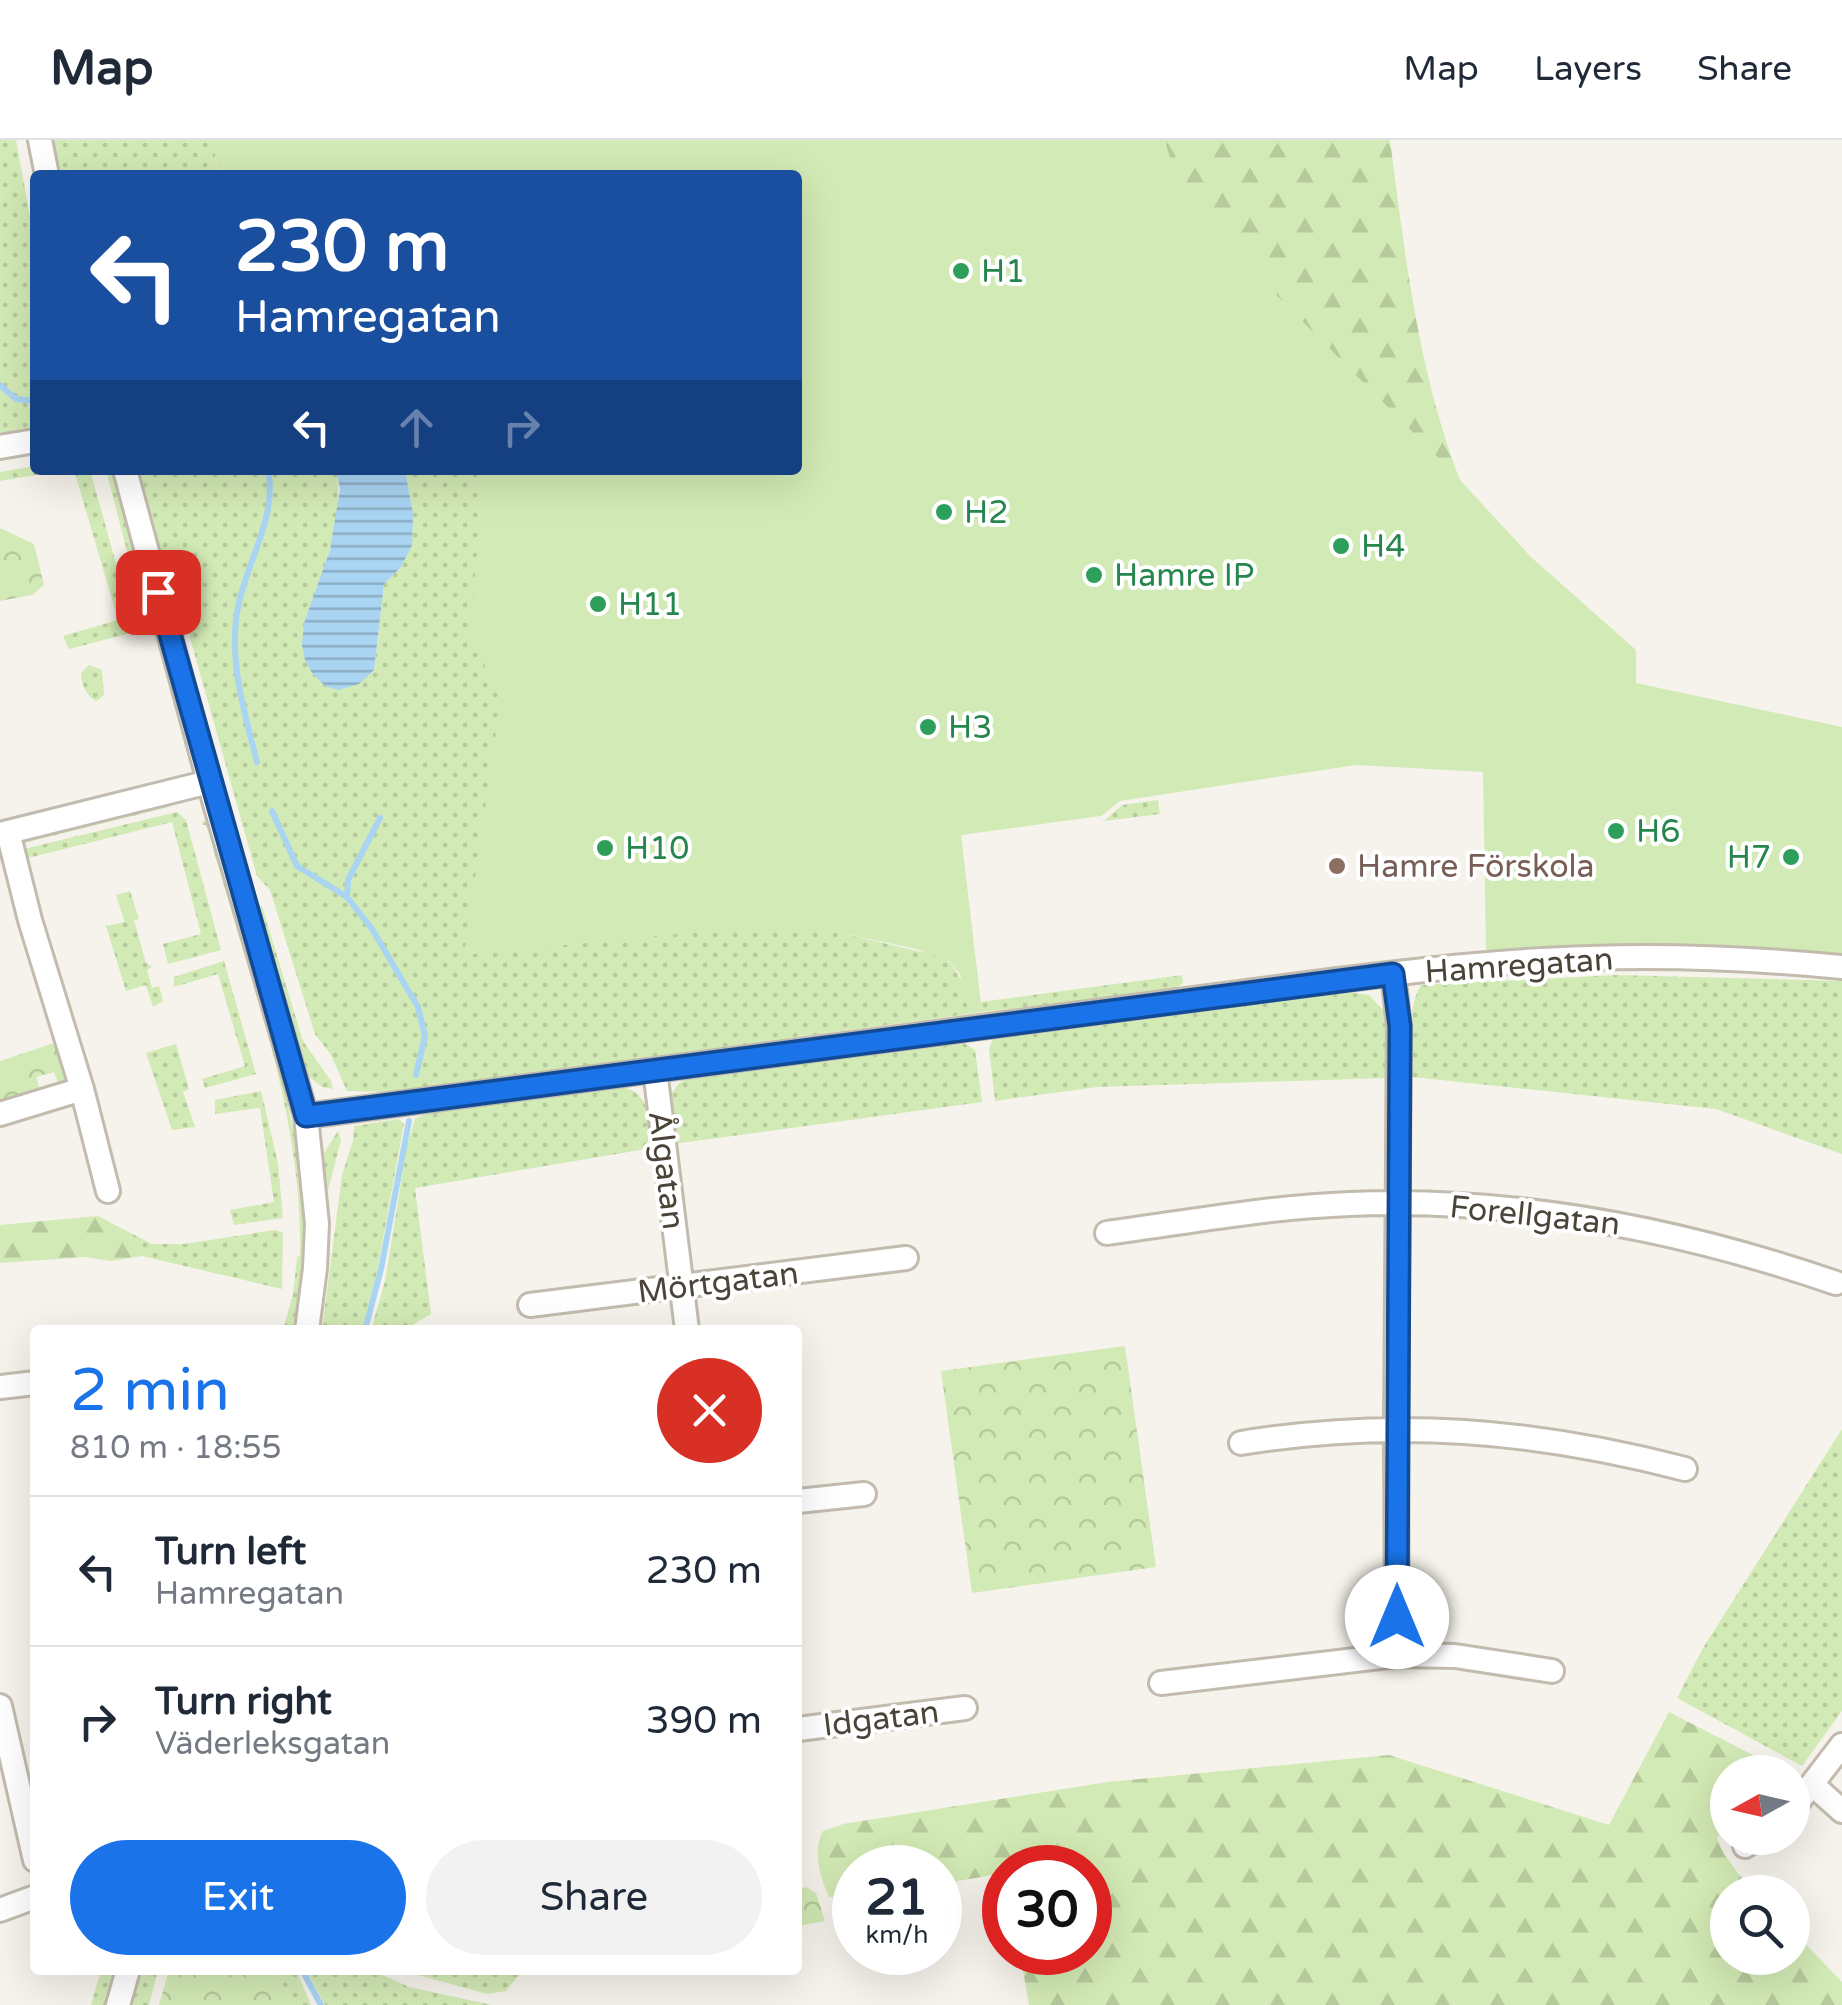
<!DOCTYPE html>
<html lang="en">
<head>
<meta charset="utf-8">
<style>
	:root { --surface:#fff; --page:#f2f2f3; --text:#1f2937; --muted:#747a83; --line:#e0e1e3; --accent:#1a73e8 }
	body { margin:0; font-family:"Varela Round",sans-serif; background:var(--page); color:var(--text); height:100vh; display:flex; flex-direction:column; font-size:38px; white-space:nowrap }
	* { box-sizing:border-box; margin:0 }
	p { font-size:32px; color:var(--muted) }
	.icon { flex:none; width:55px; height:55px; fill:none; stroke:currentColor; stroke-width:2; stroke-linecap:round; stroke-linejoin:round }
	.map { position:relative; flex:1; overflow:hidden }
	.sheet { position:absolute; left:30px; top:1185px; width:772px; height:650px; display:flex; flex-direction:column; background:var(--surface); border-radius:10px; box-shadow:0 10px 40px #0002 }
	.sheet>* { flex:none }
	.guide { position:absolute; left:30px; top:30px; width:772px; height:305px; border-radius:10px; box-shadow:0 10px 40px #0002; background:#1a4fa0; color:#fff; overflow:hidden }
	.needle { width:65px; rotate:262deg }
	.fabs { position:absolute; left:1710px; top:1615px; display:grid; gap:20px }
	.fabs a { display:grid; place-items:center; width:100px; height:100px; border-radius:50%; background:var(--surface); box-shadow:0 10px 40px #0002; font-size:50px }
	.speed { position:absolute; left:832px; top:1705px; display:flex; gap:20px; font-size:50px; font-weight:700; text-align:center }
	.speed>* { display:grid; place-content:center; width:130px; height:130px; border-radius:50%; background:var(--surface); box-shadow:0 10px 40px #0002; line-height:1 }
	.speed small { font-size:25px; font-weight:400 }
	.speed .limit { border:15px solid #d22; background:#fff; color:#111 }
	.pin { position:absolute; display:grid; place-items:center; width:85px; height:85px; color:#fff; margin:-42px; border-radius:20px; box-shadow:0 5px 15px #0006 }
	.me { position:absolute; width:110px; margin:-55px; rotate:0deg; stroke-linejoin:round; filter:drop-shadow(0 0 8px #0008) }
	.turn { display:flex; align-items:center; gap:35px; height:210px; padding:0 40px; font-size:45px }
	.turn .icon { width:130px; height:130px; stroke-width:2.5 }
	.turn b { display:block; font-size:70px; line-height:85px }
	.lanes { display:flex; align-items:center; height:95px; padding:0 40px; background:#0003; justify-content:center; gap:50px; direction:ltr }
	.lanes .off { opacity:.35 }
	.round { display:grid; place-items:center; flex:none; width:105px; height:105px; border-radius:52px; background:var(--page) }
	.head { display:flex; align-items:center; justify-content:space-between; height:170px; padding:0 40px }
	h1 { font-size:60px; font-weight:600; line-height:75px; color:var(--accent) }
	.cta { display:flex; gap:20px; margin-top:auto; padding:20px 40px }
	.cta a { flex:1; height:115px; border-radius:60px; background:var(--accent); color:#fff; font-size:40px; font-weight:600; line-height:115px; text-align:center }
	.cta a+a { background:var(--page); color:var(--text) }
	ul { padding:0; list-style:none }
	li { display:flex; align-items:center; gap:30px; height:150px; padding:0 40px; border-top:2px solid var(--line) }
	li div { flex:1 }
	li b { display:block; font-size:38px }
	li em { font-style:normal }
	header { display:flex; align-items:center; gap:60px; box-sizing:border-box; height:140px; padding:0 50px; background:var(--surface); border-bottom:2px solid var(--line) }
	header strong { font-size:48px }
	nav { display:flex; gap:55px; margin-inline-start:auto; font-size:35px }
	.map>svg:first-child { display:block }
</style>
</head>
<body>
<header>
<strong>Map</strong>
<nav><a>Map</a><a>Layers</a><a>Share</a></nav>
</header>
<div class="map">
<svg width="1842" height="1865" viewBox="0 0 1842 1865">
	<defs>
		<pattern id="grass-dots" width="8" height="8" patternUnits="userSpaceOnUse" patternTransform="scale(2.5)"><rect width="8" height="8" fill="#d2eab5"/><path d="M2 2h.1M6 6h.1" fill="none" stroke="#b6ca9c" stroke-width="1.8" stroke-linecap="round"/></pattern>
		<pattern id="forest-firs" width="22" height="20" patternUnits="userSpaceOnUse" patternTransform="scale(2.5)"><rect width="22" height="20" fill="#d2eab5"/><path d="M5 1l3.5 6h-7zM16 11l3.5 6h-7z" fill="#b6ca9c"/></pattern>
		<pattern id="park-crowns" width="20" height="18" patternUnits="userSpaceOnUse" patternTransform="scale(2.5)"><rect width="20" height="18" fill="#d2eab5"/><path d="M2 6a3 3 0 1 1 6 0M12 15a3 3 0 1 1 6 0" fill="none" stroke="#b6ca9c"/></pattern>
		<pattern id="water-rules" width="6" height="5" patternUnits="userSpaceOnUse" patternTransform="scale(2.5)"><rect width="6" height="5" fill="#a9d4f2"/><path d="M0 2.5h6" fill="none" stroke="#8caec5"/></pattern>
	</defs>
	<rect width="100%" height="100%" fill="#f6f3ec"/>
	<!-- grass -->
	<path fill="url(#grass-dots)" d="M 0,0 L 16,0 L 35,104 L 35,290 L 0,295 Z
		M 52,0 L 213,0 L 218,35 L 59,35 Z
		M 35,326 L 35,330 L 65,330 L 0,341 L 0,332 Z
		M 74,330 L 90,330 L 133,485 L 127,494 L 69,509 L 63,496 L 118,480 Z
		M 106,330 L 112,330 L 155,487 L 148,488 L 145,481 Z
		M 130,330 L 336,330 C 346,382 321,436 304,483 L 374,530 L 384,444 L 401,427 L 413,373 L 405,330 L 675,330 L 799,779 L 836,792 L 939,816 C 962,829 965,849 969,874 L 448,944 L 384,952 L 347,951 L 331,915 L 315,894 L 270,750 L 257,736 L 185,480 L 174,481 Z
		M 89,525 L 102,530 L 104,555 L 97,561 C 87,558 81,543 81,533 Z
		M 1158,660 L 1160,674 L 1104,681 L 1122,665 Z
		M 171,662 L 169,667 L 20,704 L 18,700 Z
		M 177,672 L 186,680 L 221,810 L 168,824 L 163,804 L 201,794 L 172,682 L 24,719 L 24,709 Z
		M 209,680 C 226,739 241,798 259,858 C 292,973 320,1068 296,1190 L 283,1190 L 293,1154 L 297,1117 L 300,1116 C 303,977 252,845 214,712 L 206,685 L 203,685 L 202,681 Z
		M 262,766 L 303,901 L 331,941 L 333,949 L 322,947 L 308,936 L 255,768 Z
		M 134,780 L 146,823 L 152,827 L 147,830 L 152,848 L 159,846 L 163,861 L 153,867 L 146,845 L 126,851 L 106,786 Z
		M 224,821 L 256,934 L 205,948 L 202,939 L 245,926 L 218,834 L 174,847 L 174,837 Z
		M 1182,835 L 1183,843 L 1174,850 L 982,872 L 980,862 Z
		M 1616,835 L 1842,841 L 1842,1014 L 1716,969 L 1412,937 C 1412,908 1406,870 1421,845 Z
		M 1345,852 L 1369,855 L 1384,871 L 1388,938 L 1097,947 L 995,961 L 989,908 L 993,899 Z
		M 964,903 L 975,910 L 982,962 L 673,1004 L 670,956 L 678,944 L 690,937 Z
		M 176,904 L 189,949 L 183,952 L 195,987 L 172,990 L 146,913 Z
		M 620,947 C 651,950 650,984 652,1008 L 415,1048 L 431,1174 L 404,1190 L 371,1190 L 385,1141 L 407,1006 L 415,979 L 428,973 Z
		M 261,951 L 278,1023 L 283,1078 L 234,1085 L 230,1070 L 274,1062 L 260,968 L 215,974 L 215,960 Z
		M 399,979 L 404,984 L 377,1132 L 362,1190 L 322,1190 L 342,1035 L 353,1000 L 354,986 Z
		M 338,991 L 341,1000 L 325,1062 L 322,1016 Z
		M 117,1086 L 152,1104 L 184,1104 L 275,1090 L 283,1093 L 282,1149 L 142,1116 Z
		M 1842,1289 L 1842,1571 L 1802,1626 L 1677,1558 L 1703,1508 Z
		M 101,1830 L 117,1830 L 106,1865 L 91,1865 Z
		M 140,1830 L 158,1830 L 149,1865 L 132,1865 Z
		M 275,1830 L 296,1830 L 311,1865 L 294,1865 Z
		M 306,1830 L 372,1830 L 409,1847 L 492,1865 L 325,1865 Z
		M 400,1830 L 523,1830 L 506,1851 L 487,1854 Z"/>
	<!-- forest -->
	<path fill="url(#forest-firs)" d="M 1164,0 L 1390,0 C 1405,115 1418,231 1460,340 L 1259,138 L 1175,33 Z
		M 98,1076 L 117,1086 L 142,1116 L 111,1121 L 85,1117 L 0,1123 L 0,1085 Z
		M 1669,1572 L 1786,1632 L 1728,1632 L 1727,1686 L 1717,1698 L 1724,1714 L 1752,1752 L 1728,1752 L 1728,1818 L 1792,1818 L 1793,1791 L 1842,1842 L 1842,1865 L 1029,1865 L 1020,1813 L 1090,1812 L 1090,1728 L 1005,1728 L 1005,1733 L 940,1744 L 940,1728 L 855,1728 L 855,1758 L 829,1757 C 820,1737 812,1711 823,1691 L 843,1684 L 1108,1642 L 1389,1615 L 1609,1685 Z"/>
	<!-- park -->
	<path fill="url(#park-crowns)" d="M 0,388 L 34,404 L 44,445 L 32,455 L 0,461 Z
		M 130,751 L 139,779 L 125,783 L 116,755 Z
		M 54,903 L 66,943 L 59,945 L 54,932 L 36,937 L 40,951 L 0,963 L 0,921 Z
		M 1125,1206 L 1156,1427 L 972,1453 L 941,1231 Z
		M 806,1747 L 816,1753 L 825,1781 L 798,1786 L 798,1749 Z
		M 169,1830 L 275,1830 L 294,1865 L 159,1865 Z"/>
	<!-- pitch -->
	<path fill="#d2eab5" d="M 213,0 L 1164,0 L 1175,33 L 1259,138 L 1460,340 L 1531,417 L 1636,510 L 1636,543 L 1842,587 L 1842,815 C 1718,803 1610,801 1486,811 L 1483,632 L 1356,625 L 1120,661 L 1101,676 L 961,695 L 982,872 L 969,874 L 960,834 L 949,822 L 916,809 L 836,792 L 797,788 L 737,788 L 464,815 L 501,558 L 470,496 L 484,330 L 798,330 L 798,35 L 218,35 Z"/>
	<!-- water -->
	<path fill="url(#water-rules)" d="M 336,330 L 405,330 L 413,373 L 412,405 L 401,427 L 384,444 L 374,530 L 359,544 L 338,550 L 325,546 L 312,533 L 305,520 L 302,505 L 304,483 L 330,410 L 340,349 Z"/>
	<g fill="none" stroke-linecap="round" stroke-linejoin="round">
		<!-- stream -->
		<path stroke="#a9d4f2" stroke-width="6" d="M 0,245 L 16,259 L 35,261
			M 257,622 C 244,572 228,518 238,467 C 246,423 278,376 268,330
			M 272,671 L 297,726 L 347,757 L 372,789 L 418,867 L 425,896 L 416,935
			M 347,757 L 348,740 L 380,678
			M 365,1190 L 381,1129 L 409,981
			M 302,1830 L 321,1865"/>
		<!-- minor casing -->
		<g stroke="#c2bbae" stroke-width="28">
			<path id="minor" d="M 40,0 L 47,35
				M 0,307 L 35,301
				M 125,330 L 214,660 L 306,976 L 317,1084 L 315,1128 L 307,1190
				M 8,692 L 30,780 L 82,949 L 108,1051
				M 0,694 L 209,642
				M 1393,834 L 1399,886 L 1396,1289 L 1397,1515
				M 655,930 L 687,1190
				M 0,974 L 82,949
				M 306,976 L 1338,840 C 1422,830 1506,820 1590,818 C 1674,815 1758,819 1842,827
				M 1107,1093 C 1188,1082 1268,1067 1350,1064 C 1517,1057 1679,1089 1836,1143
				M 530,1165 L 906,1118
				M 0,1247 L 35,1243
				M 1241,1303 C 1395,1278 1535,1290 1685,1329
				M 798,1361 L 864,1354
				M 1161,1543 L 1397,1515 L 1455,1516 L 1552,1531
				M 0,1566 L 35,1720
				M 798,1589 L 965,1568
				M 1813,1645 L 1842,1671
				M 1792,1670 L 1842,1605
				M 1745,1706 L 1757,1698
				M 0,1770 L 35,1757
				M 118,1865 L 128,1830"/>
		</g>
		<!-- minor -->
		<use href="#minor" stroke="#fff" stroke-width="22"/>
	</g>
	<g fill="none" stroke-linecap="round" stroke-linejoin="round">
		<!-- route casing -->
		<g stroke="#114b97" stroke-width="25">
			<path id="route" d="M 158,452 L 306,976 L 1393,834 L 1400,886 L 1397,1477"/>
		</g>
		<!-- route -->
		<use href="#route" stroke="#1a73e8" stroke-width="18"/>
	</g>
	<!-- markers -->
	<g fill="#2e9e5b" stroke="#fff" stroke-width="4">
		<circle cx="961" cy="131" r="10"/>
		<circle cx="944" cy="372" r="10"/>
		<circle cx="1341" cy="406" r="10"/>
		<circle cx="1094" cy="435" r="10"/>
		<circle cx="598" cy="464" r="10"/>
		<circle cx="928" cy="587" r="10"/>
		<circle cx="1616" cy="691" r="10"/>
		<circle cx="605" cy="708" r="10"/>
		<circle cx="1791" cy="717" r="10"/>
	</g>
	<circle fill="#8d6e63" stroke="#fff" stroke-width="4" cx="1337" cy="726" r="10"/>
	<g text-anchor="middle" stroke-width="8" stroke-linejoin="round" paint-order="stroke">
		<!-- leisure labels -->
		<g font-size="32" fill="#27864d" stroke="#fff" text-anchor="start">
			<text x="981" y="142">H1</text>
			<text x="964" y="383">H2</text>
			<text x="1361" y="417">H4</text>
			<text x="1114" y="446">Hamre IP</text>
			<text x="618" y="475">H11</text>
			<text x="948" y="598">H3</text>
			<text x="1636" y="702">H6</text>
			<text x="625" y="719">H10</text>
			<text x="1771" y="728" text-anchor="end">H7</text>
		</g>
		<!-- education labels -->
		<g font-size="32" fill="#785e54" stroke="#fff" text-anchor="start">
			<text x="1357" y="737">Hamre Förskola</text>
		</g>
		<!-- street labels -->
		<g font-size="32" fill="#4b4439" stroke="#fff">
			<text transform="translate(1519 825) rotate(-4)" y="11">Hamregatan</text>
			<text transform="translate(667 1030) rotate(83)" y="11">Ålgatan</text>
			<text transform="translate(1535 1075) rotate(6)" y="11">Forellgatan</text>
			<text transform="translate(718 1142) rotate(-7)" y="11">Mörtgatan</text>
			<text transform="translate(881 1578) rotate(-7)" y="11">Idgatan</text>
		</g>
	</g>
</svg>
<div class="fabs">
<a><svg class="needle" viewBox="-14 -14 28 28"><path d="M0-13l5 13h-10z" fill="#e53935"/><path d="M0 13l5-13h-10z" fill="#747a83"/></svg></a>
<a><svg class="icon" aria-label="search" viewBox="0 0 24 24"><circle cx="10" cy="10" r="6"/><path d="M15 15l6 6"/></svg></a>
</div>
<div class="speed"><div>21<small>km/h</small></div><div class="limit">30</div></div>
<div class="pin" style="left:158px;top:452px;background:#d93025"><svg class="icon" aria-label="arrive" viewBox="0 0 24 24"><path d="M6 21V4h12l-3 4 3 4H6"/></svg></div>
<svg class="me" style="left:1397px;top:1477px" viewBox="-20 -20 40 40"><circle r="19" fill="#fff"/><path d="M0-13L10 11 0 6-10 11z" fill="#1a73e8"/></svg>
<div class="guide">
<div class="turn"><svg class="icon" aria-label="left" viewBox="0 0 24 24"><path d="M17 20v-9H6M10 6l-5 5 5 5"/></svg><div><b>230 m</b>Hamregatan</div></div>
<div class="lanes"><svg class="icon" aria-label="left" viewBox="0 0 24 24"><path d="M17 20v-9H6M10 6l-5 5 5 5"/></svg><svg class="icon off" aria-label="ahead" viewBox="0 0 24 24"><path d="M12 20V5M6 11l6-6 6 6"/></svg><svg class="icon off" aria-label="right" viewBox="0 0 24 24"><path d="M7 20v-9h11M14 6l5 5-5 5"/></svg></div>
</div>
<section class="sheet">
<div class="head"><div><h1>2 min</h1><p>810 m · 18:55</p></div><a class="round" style="background:#d93025;color:#fff"><svg class="icon" aria-label="close" viewBox="0 0 24 24"><path d="M6 6l12 12M18 6L6 18"/></svg></a></div>
<ul>
<li><svg class="icon" aria-label="left" viewBox="0 0 24 24"><path d="M17 20v-9H6M10 6l-5 5 5 5"/></svg><div><b>Turn left</b><p>Hamregatan</p></div><em>230 m</em></li>
<li><svg class="icon" aria-label="right" viewBox="0 0 24 24"><path d="M7 20v-9h11M14 6l5 5-5 5"/></svg><div><b>Turn right</b><p>Väderleksgatan</p></div><em>390 m</em></li>
</ul>
<div class="cta"><a>Exit</a><a>Share</a></div>
</section>
</div>
</body>
</html>
